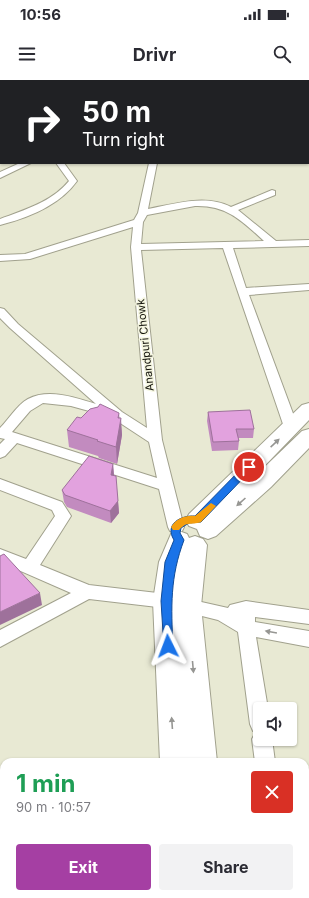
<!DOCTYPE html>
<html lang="en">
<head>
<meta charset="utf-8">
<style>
	:root { --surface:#fff; --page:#f2f2f3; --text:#2b2b33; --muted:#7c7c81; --accent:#a53fa3 }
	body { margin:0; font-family:Inter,sans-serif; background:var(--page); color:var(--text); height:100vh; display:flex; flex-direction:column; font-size:15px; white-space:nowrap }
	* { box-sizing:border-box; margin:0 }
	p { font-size:13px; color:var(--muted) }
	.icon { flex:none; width:22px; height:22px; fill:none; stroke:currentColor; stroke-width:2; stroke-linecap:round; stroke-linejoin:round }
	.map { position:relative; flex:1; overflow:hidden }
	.panel { position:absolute; left:0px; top:678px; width:309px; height:140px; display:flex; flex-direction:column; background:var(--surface); border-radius:12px 12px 0 0; box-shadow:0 1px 3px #0004 }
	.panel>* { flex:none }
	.guide { position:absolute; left:0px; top:0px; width:309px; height:84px; box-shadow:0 1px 3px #0004; background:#202124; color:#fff; overflow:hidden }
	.tools { position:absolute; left:253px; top:622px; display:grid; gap:8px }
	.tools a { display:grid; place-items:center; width:44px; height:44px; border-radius:4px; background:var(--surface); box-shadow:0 1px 3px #0004; font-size:20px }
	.pin { position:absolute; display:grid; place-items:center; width:34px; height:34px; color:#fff; margin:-17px; border:2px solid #fff; border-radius:50%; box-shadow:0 1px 4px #0007 }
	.me { position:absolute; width:44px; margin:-22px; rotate:357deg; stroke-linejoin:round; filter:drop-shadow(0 0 3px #0008) }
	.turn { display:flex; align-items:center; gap:14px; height:84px; padding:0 16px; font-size:18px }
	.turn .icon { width:52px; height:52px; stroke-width:2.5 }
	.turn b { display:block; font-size:28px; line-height:34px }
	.round { display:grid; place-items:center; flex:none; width:42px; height:42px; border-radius:4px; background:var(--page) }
	.head { display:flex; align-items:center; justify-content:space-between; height:68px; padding:0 16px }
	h1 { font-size:24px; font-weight:700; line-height:30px; color:#1e9e55 }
	.action { display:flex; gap:8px; margin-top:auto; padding:8px 16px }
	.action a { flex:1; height:46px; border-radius:4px; background:var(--accent); color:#fff; font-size:16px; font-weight:700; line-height:46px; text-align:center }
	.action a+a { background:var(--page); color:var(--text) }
	.status { display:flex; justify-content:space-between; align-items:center; height:28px; padding:0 20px; background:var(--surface); direction:ltr }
	.status svg { height:11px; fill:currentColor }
	header { display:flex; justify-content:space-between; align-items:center; height:52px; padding:0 16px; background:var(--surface); font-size:18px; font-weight:700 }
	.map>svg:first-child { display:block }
</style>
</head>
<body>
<div class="status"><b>10:56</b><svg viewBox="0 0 49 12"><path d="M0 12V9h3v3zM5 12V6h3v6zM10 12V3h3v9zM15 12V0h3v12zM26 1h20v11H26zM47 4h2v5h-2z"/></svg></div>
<header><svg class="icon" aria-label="menu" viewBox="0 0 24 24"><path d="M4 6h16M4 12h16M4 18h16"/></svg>Drivr<svg class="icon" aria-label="search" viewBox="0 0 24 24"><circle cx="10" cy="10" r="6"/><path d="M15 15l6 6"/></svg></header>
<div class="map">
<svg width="309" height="818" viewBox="0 0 309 818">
	<rect width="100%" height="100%" fill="#e8e9d3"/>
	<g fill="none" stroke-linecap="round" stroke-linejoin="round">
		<!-- minor casing -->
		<g stroke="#a1a18d" stroke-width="2">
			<path id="minor" d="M 56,0 L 64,0 L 56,1 Z
				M 115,0 L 124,0 L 124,1 L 115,1 Z
				M 136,0 L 145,0 L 136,1 Z
				M 170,0 L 176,0 L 176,1 L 170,1 Z
				M 206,0 L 214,0 L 214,1 L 206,1 Z
				M 239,0 L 248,0 L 248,1 L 239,1 Z
				M 297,0 L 305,0 L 297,1 Z
				M 0,10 L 1,10 L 0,15 Z
				M 308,15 L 309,15 L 309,19 L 308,19 Z
				M 0,22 L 1,22 L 1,26 L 0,26 Z
				M 308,39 L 309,39 L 309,43 L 308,43 Z
				M 0,40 L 1,40 L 1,45 L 0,45 Z
				M 0,61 L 1,61 L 1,65 L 0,65 Z
				M 0,75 L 1,75 L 1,79 L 0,79 Z
				M 20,83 L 31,83 L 0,98 L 0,92 Z
				M 56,83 L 64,83 L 77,101 C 60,125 28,138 0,145 L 0,139 C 24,130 52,122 69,101 Z
				M 149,83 L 157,83 L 148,129 C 175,124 206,114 231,127 L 272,110 L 275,111 L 275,115 L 238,130 L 276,161 L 309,160 L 309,166 L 233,168 L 246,208 L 309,204 L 309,210 L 249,215 L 298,347 L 296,350 L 286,350 L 284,347 L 223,168 L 141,170 L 162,360 L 184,447 L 182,451 L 176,453 L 170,451 L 168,447 L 159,409 L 17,363 L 5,376 L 0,378 L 0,364 L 5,359 L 0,358 L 0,348 C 9,339 17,325 28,319 C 49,308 76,318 96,324 L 10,248 L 0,238 L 0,228 L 4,229 L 18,244 L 122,332 L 147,348 L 131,167 L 133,147 L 30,179 L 0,181 L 0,175 L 25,174 L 134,140 L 138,133 ZM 195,126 C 227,125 242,141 264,161 L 141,164 L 143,142 L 147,135 ZM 43,323 L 71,326 L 111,337 L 149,362 L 157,398 L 12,352 L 30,331 Z
				M 0,399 L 62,422 L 71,436 L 40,485 L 89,505 L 166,514 L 172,516 L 175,521 L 172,526 L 166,528 L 89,519 L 0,567 L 0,550 L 71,513 L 0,482 L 0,469 L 26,479 L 55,436 L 52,430 L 0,410 Z
				M 188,519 L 228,528 L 230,525 L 246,521 L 309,530 L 309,544 L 255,537 L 255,542 L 309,551 L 309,567 L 256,557 L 268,629 L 260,629 L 260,659 L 272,659 L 275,682 L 255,682 L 252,659 L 256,652 L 253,651 L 250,644 L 238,552 L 218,540 L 182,531 L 179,526 L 182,521 Z
				M 273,814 L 297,814 L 297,818 L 273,818 Z"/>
		</g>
		<!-- secondary casing -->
		<g stroke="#a1a18d" stroke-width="2">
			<path id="secondary" d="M 309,323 L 309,340 L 247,404 L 302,351 L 309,349 L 309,368 L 271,407 L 216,456 L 208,459 L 200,456 L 197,449 L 189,446 L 186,440 L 189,434 L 302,325 Z
				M 179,451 L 187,454 L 189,458 L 195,456 L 203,459 L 207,465 L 201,526 L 217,682 L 160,682 L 153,521 L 159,482 L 171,454 Z
				M 166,814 L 232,814 L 232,818 L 166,818 Z"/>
		</g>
		<!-- minor -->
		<use href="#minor" fill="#fff" fill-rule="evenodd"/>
		<!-- secondary -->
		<use href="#secondary" fill="#fff" fill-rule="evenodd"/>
	</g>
	<!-- wall -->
	<path fill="#c28bbf" d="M 98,327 L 120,338 L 122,355 L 117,384 L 99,378 L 98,376 L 69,367 L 67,350 L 81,338 Z
		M 208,332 L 254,349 L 253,358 L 238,358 L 239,361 L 238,370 L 212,371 L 207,341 Z
		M 113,384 L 114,396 L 118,421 L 119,433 L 111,443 L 67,427 L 64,422 L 62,410 Z"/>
	<!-- shaded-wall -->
	<path fill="#9e719b" d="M 119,333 L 120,345 L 121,338 L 122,355 L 117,384 L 116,367 L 118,338 Z
		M 113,384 L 114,396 L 111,395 Z
		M 118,421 L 119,433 L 111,443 L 110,431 Z
		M 40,513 L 42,525 L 0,545 L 0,532 Z"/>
	<!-- building -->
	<path fill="#e2a2de" stroke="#9e719b" d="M 100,324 L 119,333 L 118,338 L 121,338 L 116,367 L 97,361 L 98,360 L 67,350 L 77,337 L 81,338 L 90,329 L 98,327 Z
		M 250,330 L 254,349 L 236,349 L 239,361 L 213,362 L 208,332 Z
		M 89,376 L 113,384 L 111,395 L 116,396 L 118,421 L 110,431 L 65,415 L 62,410 Z
		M 4,474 L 40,513 L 0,532 L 0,476 Z"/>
	<!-- one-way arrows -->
	<defs><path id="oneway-solid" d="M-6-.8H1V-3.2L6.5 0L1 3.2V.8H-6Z"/></defs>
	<g fill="#969693">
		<use href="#oneway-solid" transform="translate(275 363) rotate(-43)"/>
		<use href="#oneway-solid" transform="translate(241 422) rotate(138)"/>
		<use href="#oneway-solid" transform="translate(271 552) rotate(-170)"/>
		<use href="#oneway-solid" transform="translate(193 587) rotate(85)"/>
		<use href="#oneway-solid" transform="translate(172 643) rotate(-94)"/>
	</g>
	<!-- route -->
	<path fill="#1a73e8" stroke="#114b97" d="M 246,384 L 249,384 L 254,387 L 201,442 L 189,443 L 181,448 L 180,453 L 184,460 C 170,497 171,527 173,566 L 172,569 L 168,570 L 164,569 L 161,521 L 165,482 L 174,460 C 164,444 181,435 195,436 Z"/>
	<!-- slow -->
	<path fill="#f59e0b" d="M 211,423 L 216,426 L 201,442 C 190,446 188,440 179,450 L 173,450 L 171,447 C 177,438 185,435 195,436 Z"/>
	<g text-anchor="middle" stroke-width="3" stroke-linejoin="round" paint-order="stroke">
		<!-- street labels -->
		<g font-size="11" fill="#15150e" stroke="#f5f6e0">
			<text transform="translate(145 265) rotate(-96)" y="4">Anandpuri Chowk</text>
		</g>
	</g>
</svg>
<div class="tools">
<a><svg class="icon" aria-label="sound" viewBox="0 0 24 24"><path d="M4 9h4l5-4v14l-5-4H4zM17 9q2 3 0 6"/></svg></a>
</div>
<div class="pin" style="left:249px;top:387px;background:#d93025"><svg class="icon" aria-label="arrive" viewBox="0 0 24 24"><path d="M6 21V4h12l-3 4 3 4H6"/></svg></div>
<svg class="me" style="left:168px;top:566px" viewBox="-20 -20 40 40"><path d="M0-17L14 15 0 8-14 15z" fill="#1a73e8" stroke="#fff" stroke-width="4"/></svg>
<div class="guide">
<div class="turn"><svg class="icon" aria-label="right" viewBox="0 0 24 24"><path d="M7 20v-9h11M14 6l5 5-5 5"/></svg><div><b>50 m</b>Turn right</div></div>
</div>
<section class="panel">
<div class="head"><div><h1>1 min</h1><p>90 m · 10:57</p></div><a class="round" style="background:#d93025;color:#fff"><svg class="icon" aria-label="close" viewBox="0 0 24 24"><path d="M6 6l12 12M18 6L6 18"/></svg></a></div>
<div class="action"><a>Exit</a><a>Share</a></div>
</section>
</div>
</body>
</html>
